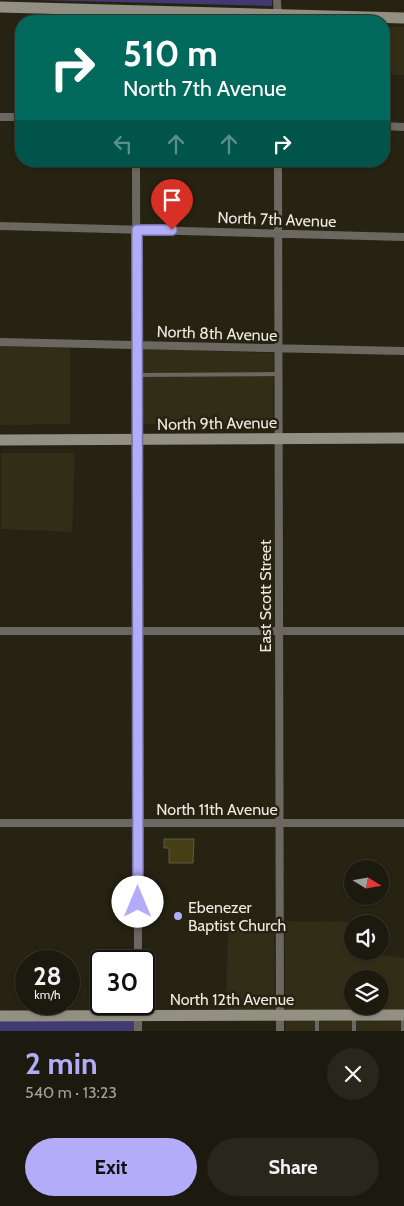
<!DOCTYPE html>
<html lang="en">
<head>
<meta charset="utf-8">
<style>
	:root { --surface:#1c1a0e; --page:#29271c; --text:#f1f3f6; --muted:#a0a19e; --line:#3a382e; --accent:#b3acf9 }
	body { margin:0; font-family:Cabin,sans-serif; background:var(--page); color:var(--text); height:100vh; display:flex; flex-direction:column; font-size:19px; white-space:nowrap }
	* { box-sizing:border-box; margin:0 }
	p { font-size:16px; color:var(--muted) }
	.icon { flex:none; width:28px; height:28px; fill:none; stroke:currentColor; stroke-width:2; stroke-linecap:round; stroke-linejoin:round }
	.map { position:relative; height:1031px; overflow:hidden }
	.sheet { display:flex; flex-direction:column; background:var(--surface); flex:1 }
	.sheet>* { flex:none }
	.hud { position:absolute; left:15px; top:15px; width:375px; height:152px; border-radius:20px; box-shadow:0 1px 4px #0004,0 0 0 1px var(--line); background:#00695c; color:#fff; overflow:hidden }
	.needle { width:32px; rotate:101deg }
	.fabs { position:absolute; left:344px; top:860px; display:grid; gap:10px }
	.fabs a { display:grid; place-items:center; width:45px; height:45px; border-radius:50%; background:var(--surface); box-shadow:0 1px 4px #0004,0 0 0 1px var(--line); font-size:25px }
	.speed { position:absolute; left:15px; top:950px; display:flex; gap:10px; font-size:25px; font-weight:700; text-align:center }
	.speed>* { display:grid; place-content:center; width:65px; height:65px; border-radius:50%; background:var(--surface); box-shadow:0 1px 4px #0004,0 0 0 1px var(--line); line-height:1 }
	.speed small { font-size:12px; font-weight:400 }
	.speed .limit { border:2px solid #111; border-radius:8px; background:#fff; color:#111 }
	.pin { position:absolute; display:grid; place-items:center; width:42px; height:42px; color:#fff; margin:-51px -21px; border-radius:50% 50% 50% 0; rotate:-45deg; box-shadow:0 0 5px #0007 }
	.pin .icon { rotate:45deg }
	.me { position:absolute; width:55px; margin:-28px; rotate:0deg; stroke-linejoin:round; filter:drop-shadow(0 0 4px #0008) }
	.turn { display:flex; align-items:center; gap:18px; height:105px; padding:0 25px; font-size:22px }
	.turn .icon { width:65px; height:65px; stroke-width:2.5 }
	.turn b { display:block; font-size:35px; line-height:42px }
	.lanes { display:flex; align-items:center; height:48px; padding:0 25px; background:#0003; justify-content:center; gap:25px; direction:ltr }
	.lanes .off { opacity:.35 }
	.round { display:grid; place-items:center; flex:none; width:52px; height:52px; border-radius:26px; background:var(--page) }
	.overview { display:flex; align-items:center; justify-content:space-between; height:85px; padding:0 25px }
	h1 { font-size:30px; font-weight:800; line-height:38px; color:var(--accent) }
	.primary-button { display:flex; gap:10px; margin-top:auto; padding:10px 25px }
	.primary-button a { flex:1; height:58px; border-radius:30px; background:var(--accent); color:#111; font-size:20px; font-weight:800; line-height:58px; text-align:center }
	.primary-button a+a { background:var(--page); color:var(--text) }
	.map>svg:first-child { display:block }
</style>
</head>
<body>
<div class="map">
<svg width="404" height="1031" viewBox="0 0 404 1031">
	<rect width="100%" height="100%" fill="#262313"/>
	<!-- built -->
	<path fill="#312d17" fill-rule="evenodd" d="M 384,27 L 404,27 L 404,75 L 384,75 Z
		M 0,346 L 70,347 L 70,424 L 0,425 Z
		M 142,349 L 273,353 L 273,426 L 142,424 Z
		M 1,453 L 75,453 L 72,532 L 1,529 Z
		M 228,921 L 274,921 L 275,1011 L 226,1011 Z
		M 285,921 L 361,922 L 352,924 L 352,951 L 404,958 L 404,1010 L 285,1011 ZM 352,979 L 380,979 L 380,1006 L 352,1006 Z
		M 404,1019 L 404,1031 L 285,1031 L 285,1020 Z"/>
	<!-- green -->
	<path fill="#413971" d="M 37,0 L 272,0 L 272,6 Z
		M 0,1016 L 138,1016 L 138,1031 L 0,1031 Z"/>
	<!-- building -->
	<path fill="#463f15" stroke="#5d5a48" d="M 164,839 L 194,839 L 193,863 L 169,863 L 169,848 L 164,848 Z"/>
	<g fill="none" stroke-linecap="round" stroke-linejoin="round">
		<!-- lane -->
		<path stroke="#6a6860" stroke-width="4" d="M 137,375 L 278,374
			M 403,1017 L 403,1031
			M 317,1031 L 317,1018
			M 354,1031 L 354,1017"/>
		<!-- street -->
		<path stroke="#6a6860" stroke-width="8" d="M 277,0 L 278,21
			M 136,12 L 136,21
			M 0,117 L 21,117
			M 384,126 L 404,127
			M 136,161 L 138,961
			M 278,161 L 280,1031
			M 0,226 L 404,237
			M 0,342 L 404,351
			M 0,631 L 404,631
			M 0,823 L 404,823
			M 138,1004 L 138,1031"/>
		<!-- secondary -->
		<path stroke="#929083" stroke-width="11" d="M 0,7 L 404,18
			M 0,440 L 404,438
			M 0,1016 L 404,1015"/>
	</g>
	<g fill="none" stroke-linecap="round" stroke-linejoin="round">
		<!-- route casing -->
		<g stroke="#7470a2" stroke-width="12">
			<path id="route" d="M 138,902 L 137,230 L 172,230"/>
		</g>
		<!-- route -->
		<use href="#route" stroke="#b3acf9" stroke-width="9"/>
	</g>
	<!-- markers -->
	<circle fill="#b3acf9" stroke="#262313" stroke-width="2" cx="178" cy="916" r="5"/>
	<g text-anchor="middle" stroke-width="5" stroke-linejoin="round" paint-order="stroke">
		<!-- street labels -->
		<g font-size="16" fill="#eceae0" stroke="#262313">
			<text transform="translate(277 219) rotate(2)" y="6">North 7th Avenue</text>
			<text transform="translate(217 333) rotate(2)" y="6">North 8th Avenue</text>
			<text transform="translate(217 423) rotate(-1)" y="6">North 9th Avenue</text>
			<text transform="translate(265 596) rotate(-90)" y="6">East Scott Street</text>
			<text x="217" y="815">North 11th Avenue</text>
			<text x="232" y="1005">North 12th Avenue</text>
		</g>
		<!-- poi labels -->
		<g font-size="16" fill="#eceae0" stroke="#262313" text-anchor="start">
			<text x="188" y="913">Ebenezer<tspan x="188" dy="18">Baptist Church</tspan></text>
		</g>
	</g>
</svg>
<div class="fabs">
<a><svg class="needle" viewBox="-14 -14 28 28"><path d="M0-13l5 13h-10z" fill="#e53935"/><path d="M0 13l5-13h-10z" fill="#a0a19e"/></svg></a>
<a><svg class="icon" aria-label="sound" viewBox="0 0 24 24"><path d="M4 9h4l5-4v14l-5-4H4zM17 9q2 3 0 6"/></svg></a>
<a><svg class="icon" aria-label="layers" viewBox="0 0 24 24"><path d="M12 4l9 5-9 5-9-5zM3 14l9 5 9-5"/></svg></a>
</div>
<div class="speed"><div>28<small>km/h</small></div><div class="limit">30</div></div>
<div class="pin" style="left:172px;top:230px;background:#d93025"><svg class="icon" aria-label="arrive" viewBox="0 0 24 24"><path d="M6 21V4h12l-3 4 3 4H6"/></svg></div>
<svg class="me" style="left:138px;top:902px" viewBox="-20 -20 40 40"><circle r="19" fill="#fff"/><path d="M0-13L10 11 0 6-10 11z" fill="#b3acf9"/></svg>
<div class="hud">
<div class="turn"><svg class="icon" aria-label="right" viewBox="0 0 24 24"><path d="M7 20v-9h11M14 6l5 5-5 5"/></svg><div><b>510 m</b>North 7th Avenue</div></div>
<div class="lanes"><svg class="icon off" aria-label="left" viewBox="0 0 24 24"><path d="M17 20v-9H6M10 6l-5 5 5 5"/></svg><svg class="icon off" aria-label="ahead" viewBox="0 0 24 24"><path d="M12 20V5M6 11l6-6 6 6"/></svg><svg class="icon off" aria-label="ahead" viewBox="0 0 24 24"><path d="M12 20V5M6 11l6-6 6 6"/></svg><svg class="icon" aria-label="right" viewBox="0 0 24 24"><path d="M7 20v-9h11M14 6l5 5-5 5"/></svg></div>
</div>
</div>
<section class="sheet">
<div class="overview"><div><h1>2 min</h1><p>540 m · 13:23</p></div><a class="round"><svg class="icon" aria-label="close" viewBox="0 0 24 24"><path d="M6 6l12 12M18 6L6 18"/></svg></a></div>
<div class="primary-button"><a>Exit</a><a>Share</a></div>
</section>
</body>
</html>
